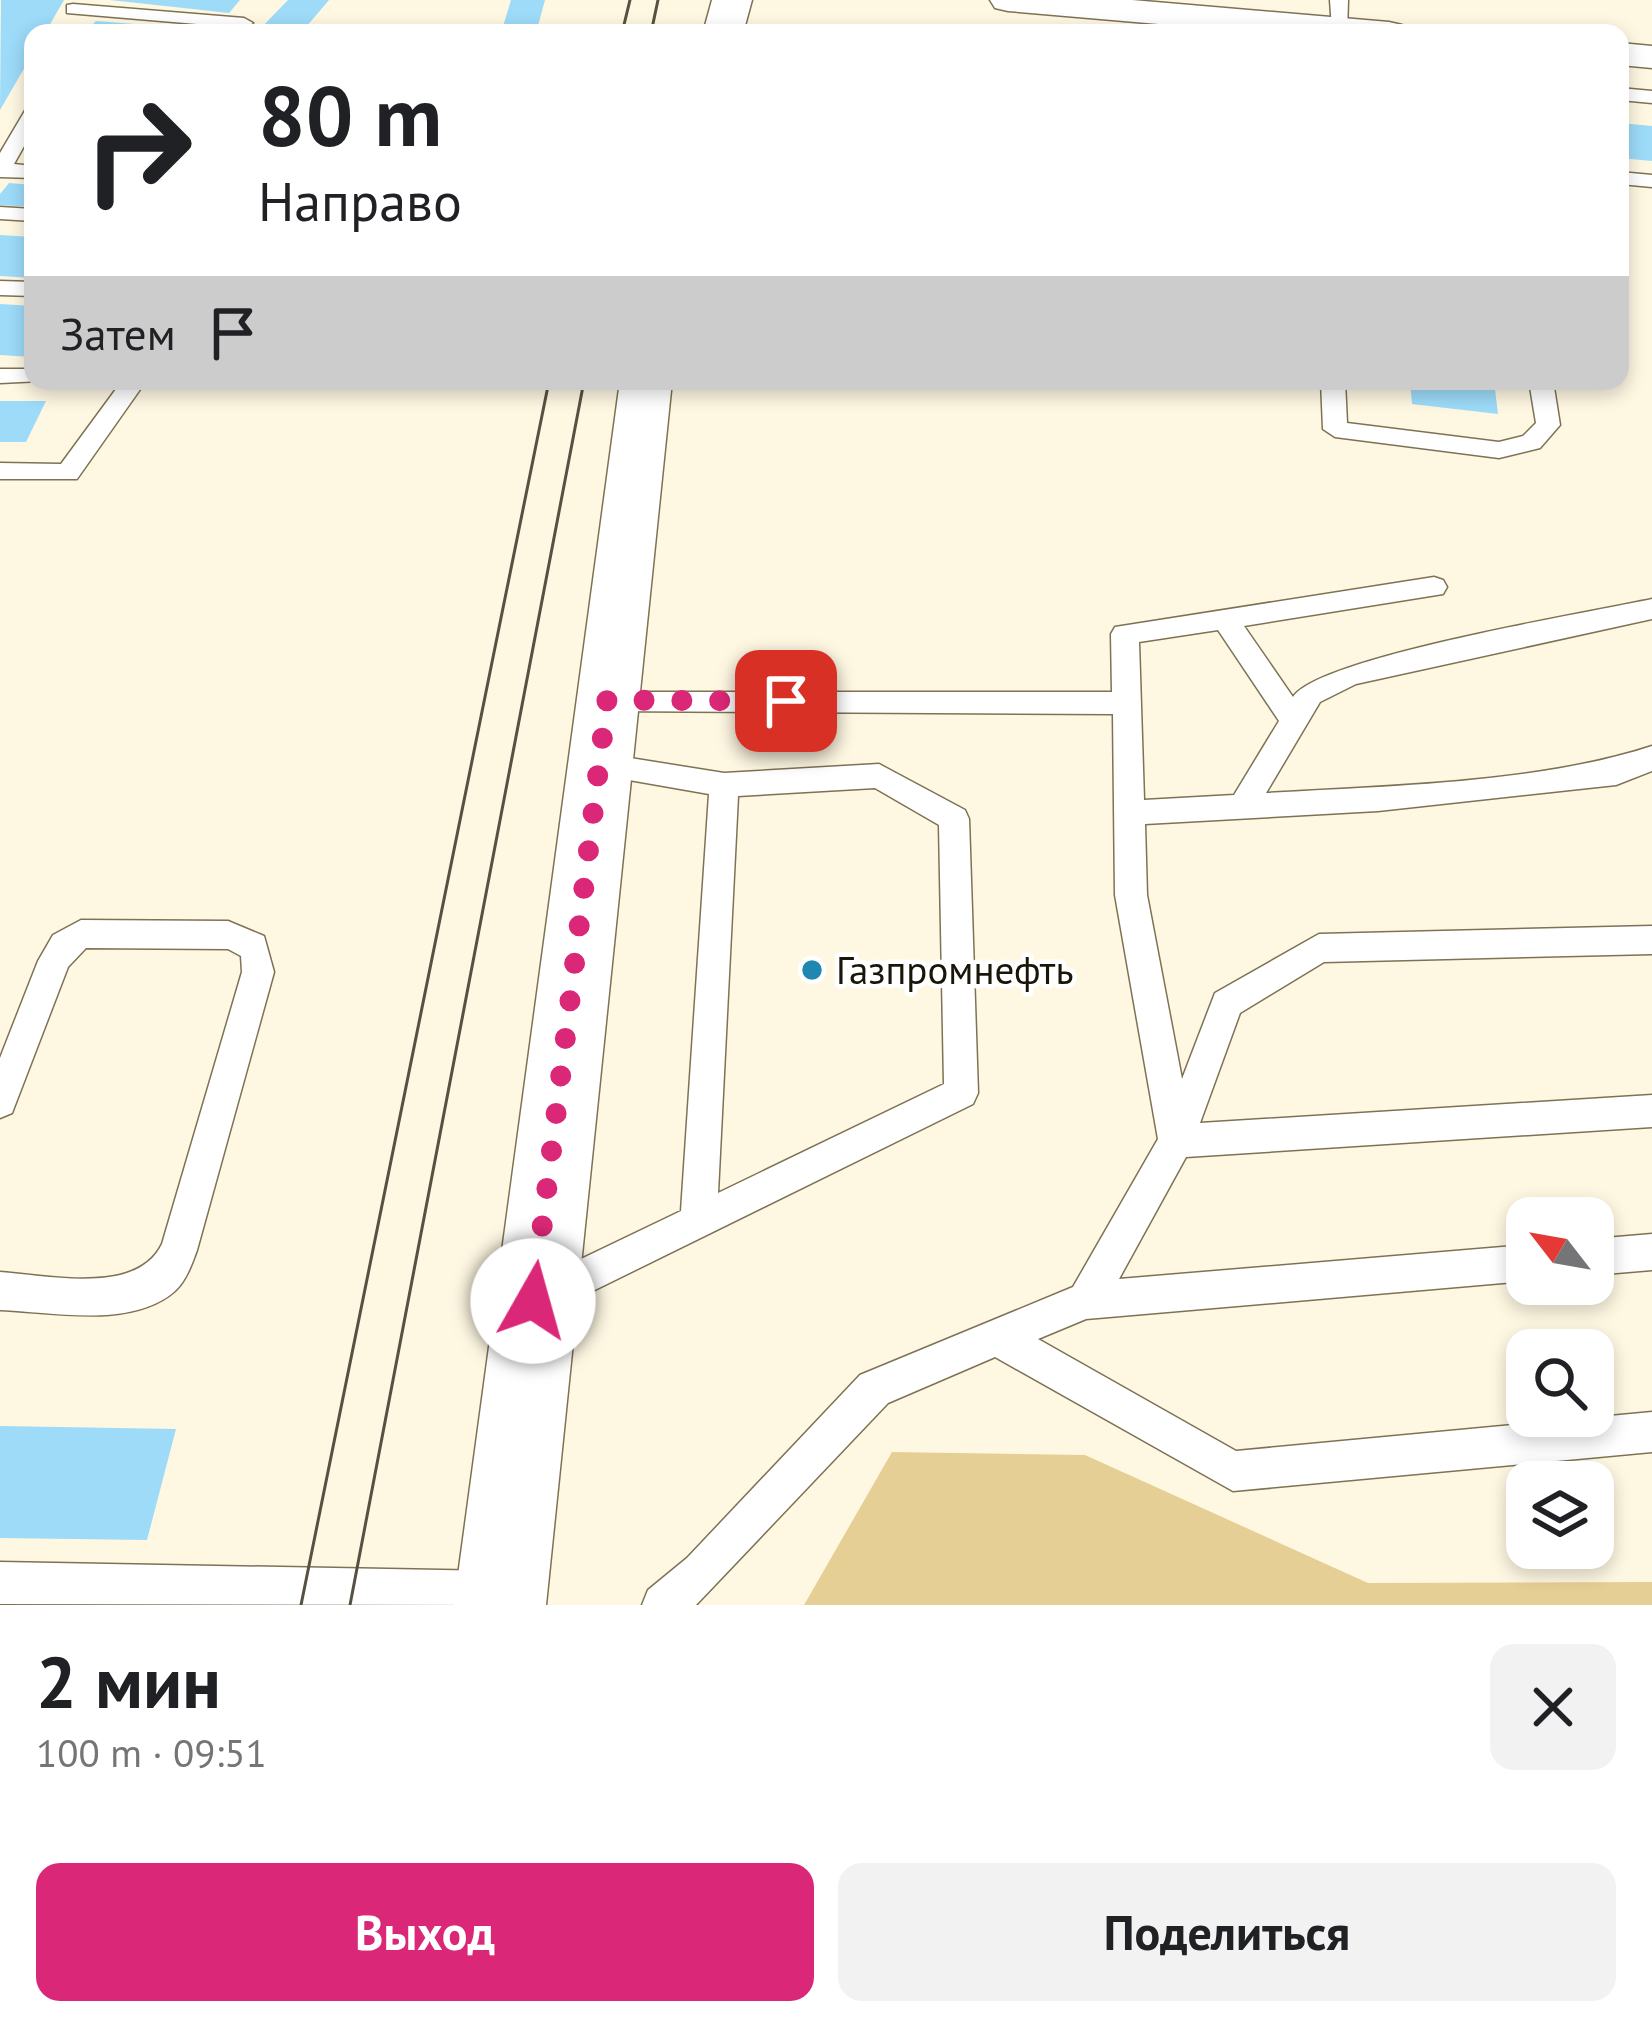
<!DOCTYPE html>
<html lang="ru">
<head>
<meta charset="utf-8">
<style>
	:root { --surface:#fff; --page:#f2f2f2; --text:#202124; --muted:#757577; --accent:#db2777 }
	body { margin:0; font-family:"PT Sans",sans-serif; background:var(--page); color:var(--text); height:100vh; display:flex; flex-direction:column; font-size:45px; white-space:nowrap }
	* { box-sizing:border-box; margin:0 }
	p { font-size:39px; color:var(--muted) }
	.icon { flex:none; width:66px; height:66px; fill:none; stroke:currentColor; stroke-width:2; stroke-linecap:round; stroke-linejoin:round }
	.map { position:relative; height:1605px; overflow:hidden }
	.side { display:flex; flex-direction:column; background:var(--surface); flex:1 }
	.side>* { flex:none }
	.banner { position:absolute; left:24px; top:24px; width:1605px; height:366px; border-radius:24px; box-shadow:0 6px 18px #0003; background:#fff; color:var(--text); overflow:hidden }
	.needle { width:78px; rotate:301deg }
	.fabs { position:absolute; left:1506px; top:1197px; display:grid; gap:24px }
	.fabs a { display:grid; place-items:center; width:108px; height:108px; border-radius:24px; background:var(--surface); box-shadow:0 6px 18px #0003; font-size:60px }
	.pin { position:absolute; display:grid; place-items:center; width:102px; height:102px; color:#fff; margin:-51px; border-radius:24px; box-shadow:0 6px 18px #0006 }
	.me { position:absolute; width:132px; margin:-66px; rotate:7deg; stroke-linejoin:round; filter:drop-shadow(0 0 9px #0008) }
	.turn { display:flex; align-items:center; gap:42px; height:252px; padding:0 36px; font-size:54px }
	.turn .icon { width:156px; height:156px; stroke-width:2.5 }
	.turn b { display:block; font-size:84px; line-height:102px }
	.then { display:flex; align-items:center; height:114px; padding:0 36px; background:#0003; gap:24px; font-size:45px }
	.round { display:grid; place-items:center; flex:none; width:126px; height:126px; border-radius:24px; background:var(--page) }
	.summary { display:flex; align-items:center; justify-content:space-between; height:204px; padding:0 36px }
	h1 { font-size:72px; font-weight:700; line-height:90px }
	.cta { display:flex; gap:24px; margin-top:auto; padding:24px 36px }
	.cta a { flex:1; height:138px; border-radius:24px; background:var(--accent); color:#fff; font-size:48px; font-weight:700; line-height:138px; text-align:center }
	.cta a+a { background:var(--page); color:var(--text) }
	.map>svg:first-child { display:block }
</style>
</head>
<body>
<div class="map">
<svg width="1652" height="1605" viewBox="0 0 1652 1605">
	<rect width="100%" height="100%" fill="#fef7e2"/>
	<!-- green -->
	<path fill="#e5cf94" d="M 892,1452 L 1085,1455 L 1368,1583 L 1652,1582 L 1652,1605 L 804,1605 Z"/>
	<!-- building -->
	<path fill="#9ddbf9" d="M 1,0 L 64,0 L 45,33 L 33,33 L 33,53 L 0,110 Z
		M 110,0 L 240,0 L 229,13 Z
		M 288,0 L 329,0 L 301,33 L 256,33 Z
		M 511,0 L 545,0 L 536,33 L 501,33 Z
		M 96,21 L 212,30 L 212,33 L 84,33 Z
		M 1620,123 L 1652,126 L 1652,161 L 1620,158 Z
		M 9,183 L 33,185 L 33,207 L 0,205 L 0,194 Z
		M 0,235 L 33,237 L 33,278 L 0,276 Z
		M 0,304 L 33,306 L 33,357 L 0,355 Z
		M 1410,381 L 1494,381 L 1498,414 L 1412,404 Z
		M 0,401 L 46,401 L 26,442 L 0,442 Z
		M 0,1426 L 176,1429 L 147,1540 L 0,1538 Z"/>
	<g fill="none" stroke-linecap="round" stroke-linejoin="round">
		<!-- service casing -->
		<g stroke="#7e7254" stroke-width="3">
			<path id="service" d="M 1330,0 L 1348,0 L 1347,33 L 1332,29 Z
				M 73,4 L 244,18 L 253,23 L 244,28 L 67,13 L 67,5 Z
				M 1620,88 L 1652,91 L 1652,103 L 1620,100 Z
				M 33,107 L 33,130 L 14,164 L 33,166 L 33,178 L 0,177 L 0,153 L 26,109 Z
				M 1620,172 L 1652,175 L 1652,187 L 1620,184 Z
				M 0,207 L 33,209 L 33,221 L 0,219 Z
				M 0,281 L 33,282 L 33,296 L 0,295 Z
				M 0,369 L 33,369 L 33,381 L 41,381 L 0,383 Z
				M 122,381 L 146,381 L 77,479 L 0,479 L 0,463 L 61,464 Z
				M 1321,381 L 1345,381 L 1347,423 L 1499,442 L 1523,436 L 1536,423 L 1529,381 L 1553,381 L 1560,425 L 1540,448 L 1499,458 L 1335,437 L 1323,429 Z
				M 1434,577 L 1443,580 L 1447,587 L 1443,594 L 1244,626 L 1293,697 C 1318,657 1592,612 1652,599 L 1652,619 L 1356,684 L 1320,702 L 1266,793 C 1386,786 1540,783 1652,746 L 1652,771 L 1616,785 L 1378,811 L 1145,824 L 1147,895 L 1182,1079 L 1215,993 L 1319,934 L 1652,926 L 1652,954 L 1324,962 L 1240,1013 L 1200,1123 L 1652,1095 L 1652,1127 L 1186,1157 L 1119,1279 L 1527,1245 L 1527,1281 L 1086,1319 L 1038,1339 L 1236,1451 L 1652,1412 L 1652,1452 L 1233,1491 L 995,1357 L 888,1403 L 696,1605 L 642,1605 L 648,1590 L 687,1558 L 860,1375 L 1073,1287 L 1158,1139 L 1115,895 L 1113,714 L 607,711 L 593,700 L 597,692 L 1112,692 L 1111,634 L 1115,627 ZM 1218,630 L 1279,721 L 1234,795 L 1144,800 L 1139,642 Z
				M 599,753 L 724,773 L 879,764 L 965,810 L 969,819 L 978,1093 L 973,1104 L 544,1315 L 531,1309 L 525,1296 L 531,1283 L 681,1211 L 709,794 L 589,773 L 584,765 L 589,757 ZM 875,788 L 939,825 L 944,1084 L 718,1193 L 738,796 Z
				M 81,920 L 228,921 L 264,936 L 274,972 L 197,1250 C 192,1264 186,1281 175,1291 C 132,1329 52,1312 0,1310 L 0,1272 C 48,1275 137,1296 162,1244 L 242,972 L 241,956 L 228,949 L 86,948 L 68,967 L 12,1113 L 0,1118 L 0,1058 L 38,961 L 53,935 Z
				M 1652,1234 L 1652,1270 L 1593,1275 L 1593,1239 Z
				M 0,1562 L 495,1571 L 510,1577 L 516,1592 L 511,1605 L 0,1604 Z"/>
		</g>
		<!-- minor casing -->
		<g stroke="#7e7254" stroke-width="3">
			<path id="minor" d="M 990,0 L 1132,0 L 1389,22 L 1402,25 L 1407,33 L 1263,33 L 1008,11 L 995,8 Z
				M 1620,43 L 1652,46 L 1652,68 L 1620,65 Z"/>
		</g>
		<!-- secondary casing -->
		<g stroke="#7e7254" stroke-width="3">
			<path id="secondary" d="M 712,0 L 752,0 L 743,33 L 703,33 Z
				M 620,381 L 672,381 L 546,1605 L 454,1605 Z"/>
		</g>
		<!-- service -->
		<use href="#service" fill="#fff" fill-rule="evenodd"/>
		<!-- minor -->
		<use href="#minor" fill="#fff" fill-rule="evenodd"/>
		<!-- secondary -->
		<use href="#secondary" fill="#fff" fill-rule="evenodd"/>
		<!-- tram -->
		<path stroke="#575143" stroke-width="3" d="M 622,33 L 630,0
			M 651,33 L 658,0
			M 301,1605 L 549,381
			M 350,1605 L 584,381"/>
	</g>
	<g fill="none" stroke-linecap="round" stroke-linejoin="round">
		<!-- route -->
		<path stroke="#db2777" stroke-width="21" stroke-dasharray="0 37.8" d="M 533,1301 L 607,700 L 786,701"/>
	</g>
	<!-- markers -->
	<circle fill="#2088b0" stroke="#fff" stroke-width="4.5" cx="812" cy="970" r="12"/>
	<g text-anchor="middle" stroke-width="9" stroke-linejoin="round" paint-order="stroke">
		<!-- poi labels -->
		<g font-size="39" fill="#1a1509" stroke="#fff" text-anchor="start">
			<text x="836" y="984">Газпромнефть</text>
		</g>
	</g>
</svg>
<div class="fabs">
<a><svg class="needle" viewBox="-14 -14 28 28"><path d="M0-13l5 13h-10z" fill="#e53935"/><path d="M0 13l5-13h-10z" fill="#757577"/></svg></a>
<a><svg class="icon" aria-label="search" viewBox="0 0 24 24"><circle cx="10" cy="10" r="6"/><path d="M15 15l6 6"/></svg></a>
<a><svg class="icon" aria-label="layers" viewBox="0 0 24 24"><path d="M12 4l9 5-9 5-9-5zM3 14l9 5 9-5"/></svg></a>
</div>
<div class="pin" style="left:786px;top:701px;background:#d93025"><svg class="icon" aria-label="arrive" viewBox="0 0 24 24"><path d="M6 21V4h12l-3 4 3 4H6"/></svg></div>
<svg class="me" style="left:533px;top:1301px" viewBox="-20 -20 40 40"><circle r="19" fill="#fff"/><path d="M0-13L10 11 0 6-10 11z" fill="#db2777"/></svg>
<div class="banner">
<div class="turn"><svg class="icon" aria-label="right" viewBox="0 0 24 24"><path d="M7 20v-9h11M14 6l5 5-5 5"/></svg><div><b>80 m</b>Направо</div></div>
<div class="then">Затем<svg class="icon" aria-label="arrive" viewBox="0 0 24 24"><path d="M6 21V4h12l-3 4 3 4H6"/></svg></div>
</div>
</div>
<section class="side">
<div class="summary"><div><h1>2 мин</h1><p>100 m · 09:51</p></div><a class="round"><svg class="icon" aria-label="close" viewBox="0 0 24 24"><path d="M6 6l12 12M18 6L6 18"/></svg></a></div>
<div class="cta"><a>Выход</a><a>Поделиться</a></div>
</section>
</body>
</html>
